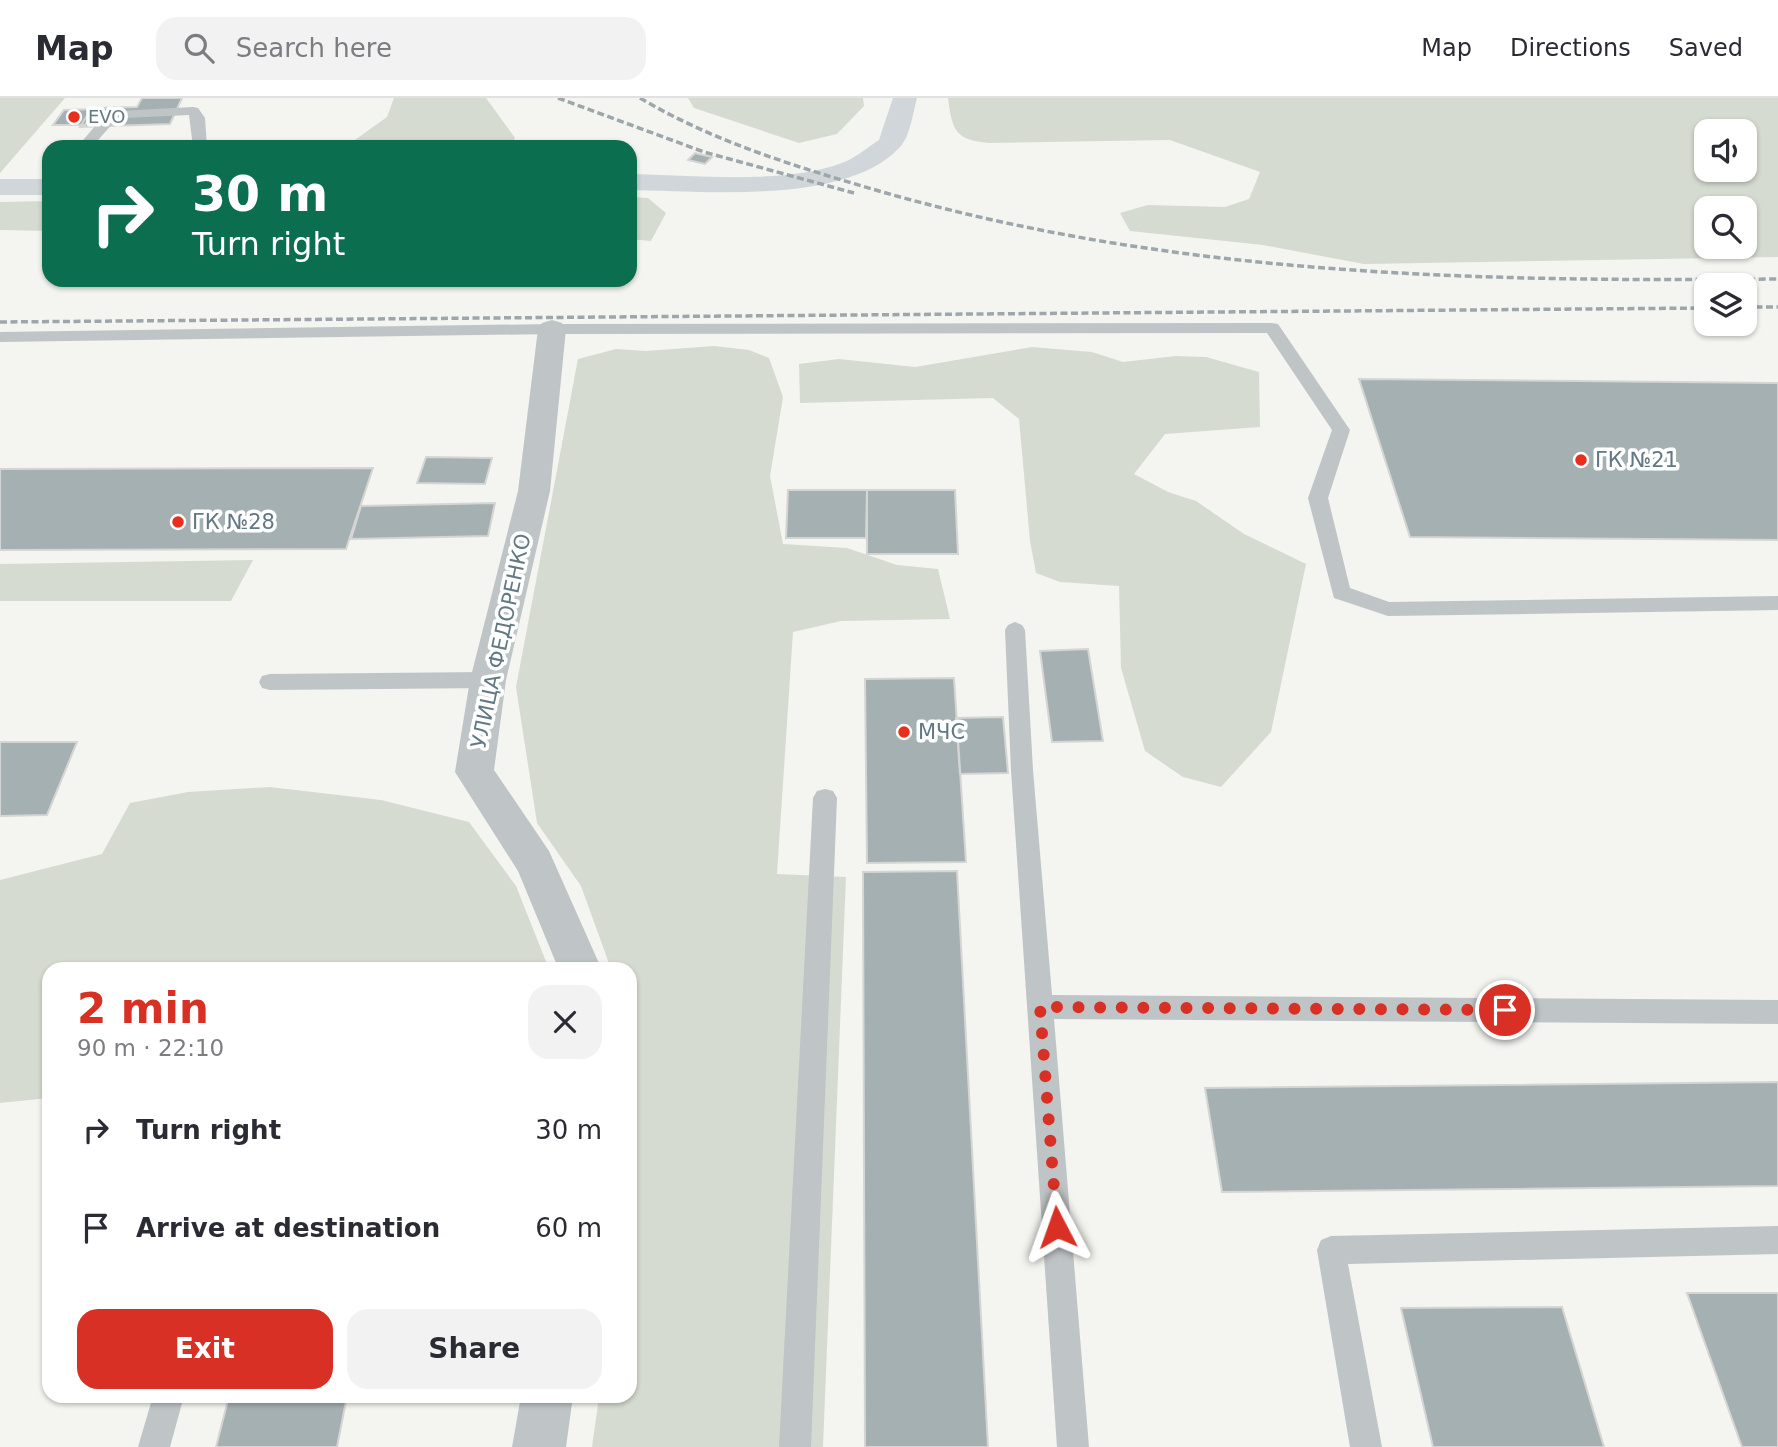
<!DOCTYPE html>
<html lang="en">
<head>
<meta charset="utf-8">
<style>
	:root { --surface:#fff; --page:#f2f2f3; --text:#2b2b33; --muted:#7c7c81; --line:#e1e1e2; --accent:#d93025 }
	body { margin:0; font-family:"DejaVu Sans",sans-serif; background:var(--page); color:var(--text); height:100vh; display:flex; flex-direction:column; font-size:26px; white-space:nowrap }
	* { box-sizing:border-box; margin:0 }
	p { font-size:23px; color:var(--muted) }
	.icon { flex:none; width:38px; height:38px; fill:none; stroke:currentColor; stroke-width:2; stroke-linecap:round; stroke-linejoin:round }
	.map { position:relative; flex:1; overflow:hidden }
	.side { position:absolute; left:42px; top:864px; width:595px; height:441px; display:flex; flex-direction:column; background:var(--surface); border-radius:21px; box-shadow:0 2px 5px #0004 }
	.side>* { flex:none }
	.hud { position:absolute; left:42px; top:42px; width:595px; height:147px; border-radius:21px; box-shadow:0 2px 5px #0004; background:#0b6e4f; color:#fff; overflow:hidden }
	.controls { position:absolute; left:1694px; top:21px; display:grid; gap:14px }
	.controls a { display:grid; place-items:center; width:63px; height:63px; border-radius:14px; background:var(--surface); box-shadow:0 2px 5px #0004; font-size:35px }
	.pin { position:absolute; display:grid; place-items:center; width:60px; height:60px; color:#fff; margin:-30px; border:4px solid #fff; border-radius:50%; box-shadow:0 2px 7px #0007 }
	.me { position:absolute; width:77px; margin:-38px; rotate:356deg; stroke-linejoin:round; filter:drop-shadow(0 0 5px #0008) }
	.turn { display:flex; align-items:center; gap:24px; height:147px; padding:0 35px; font-size:32px }
	.turn .icon { width:91px; height:91px; stroke-width:2.5 }
	.turn b { display:block; font-size:49px; line-height:60px }
	.round { display:grid; place-items:center; flex:none; width:74px; height:74px; border-radius:21px; background:var(--page) }
	.head { display:flex; align-items:center; justify-content:space-between; height:119px; padding:0 35px }
	h1 { font-size:42px; font-weight:600; line-height:52px; color:var(--accent) }
	.action { display:flex; gap:14px; margin-top:auto; padding:14px 35px }
	.action a { flex:1; height:80px; border-radius:21px; background:var(--accent); color:#fff; font-size:28px; font-weight:600; line-height:80px; text-align:center }
	.action a+a { background:var(--page); color:var(--text) }
	ul { padding:0; list-style:none }
	li { display:flex; align-items:center; gap:21px; height:98px; padding:0 35px }
	li div { flex:1 }
	li b { display:block; font-size:26px }
	li em { font-style:normal }
	header { display:flex; align-items:center; gap:42px; box-sizing:border-box; height:98px; padding:0 35px; background:var(--surface); border-bottom:2px solid var(--line) }
	header strong { font-size:33px }
	nav { display:flex; gap:38px; margin-inline-start:auto; font-size:24px }
	.search { width:490px; height:63px; background:var(--page); display:flex; align-items:center; gap:18px; box-sizing:border-box; padding:0 24px; border-radius:21px; color:var(--muted); font-size:26px }
	.map>svg:first-child { display:block }
</style>
</head>
<body>
<header>
<strong>Map</strong>
<div class="search"><svg class="icon" aria-label="search" viewBox="0 0 24 24"><circle cx="10" cy="10" r="6"/><path d="M15 15l6 6"/></svg>Search here</div>
<nav><a>Map</a><a>Directions</a><a>Saved</a></nav>
</header>
<div class="map">
<svg width="1778" height="1349" viewBox="0 0 1778 1349">
	<rect width="100%" height="100%" fill="#f4f4f0"/>
	<!-- green -->
	<path fill="#d6dbd1" fill-rule="evenodd" d="M 0,0 L 65,0 L 0,75 Z
		M 394,0 L 486,0 L 515,40 L 510,49 L 345,49 L 387,19 Z
		M 688,0 L 863,0 L 864,8 L 837,36 L 799,45 L 694,10 Z
		M 948,0 L 1778,0 L 1778,159 L 1364,166 L 1263,147 L 1130,133 L 1120,115 L 1148,107 L 1225,109 L 1249,101 L 1260,74 L 1170,42 L 989,45 C 955,42 952,32 948,0 ZM 1706,33 L 1745,33 L 1745,72 L 1706,72 ZM 1706,110 L 1745,110 L 1745,149 L 1706,149 Z
		M 630,99 L 648,100 L 666,115 L 651,143 L 630,141 Z
		M 49,103 L 49,133 L 0,132 L 0,104 Z
		M 714,248 L 749,252 L 769,260 L 783,299 L 770,378 L 783,446 L 847,450 L 897,467 L 938,471 L 950,521 L 841,523 L 793,534 L 777,776 L 846,779 L 823,1349 L 592,1349 L 599,1299 L 630,1298 L 630,1058 L 636,1010 L 630,974 L 630,872 L 611,871 L 581,788 L 537,725 L 516,589 L 578,261 L 616,251 L 646,253 Z
		M 1032,249 L 1092,254 L 1123,264 L 1176,258 L 1206,259 L 1259,274 L 1260,329 L 1165,336 L 1134,376 L 1168,394 L 1196,403 L 1244,436 L 1306,466 L 1271,634 L 1221,689 L 1183,679 L 1145,653 L 1121,570 L 1119,488 L 1060,484 L 1036,475 L 1030,443 L 1019,321 L 993,300 L 800,305 L 799,266 L 839,261 L 915,269 Z
		M 253,462 L 231,503 L 0,503 L 0,466 Z
		M 270,689 L 381,702 L 469,724 L 516,788 L 549,871 L 49,872 L 49,1000 L 0,1005 L 0,782 L 102,756 L 130,705 L 188,694 Z"/>
	<!-- building -->
	<path fill="#a5b0b3" stroke="#d5d5d3" stroke-width="2" d="M 142,0 L 182,0 L 170,26 L 80,29 L 92,10 L 137,9 Z
		M 95,11 L 85,27 L 53,27 L 64,12 Z
		M 695,55 L 712,59 L 705,66 L 688,62 Z
		M 1359,281 L 1778,285 L 1778,442 L 1410,439 Z
		M 426,359 L 492,360 L 485,386 L 417,385 Z
		M 373,370 L 346,451 L 0,452 L 0,371 Z
		M 788,392 L 867,392 L 866,440 L 786,440 Z
		M 867,392 L 955,392 L 958,456 L 867,456 Z
		M 495,405 L 488,438 L 351,441 L 361,408 Z
		M 1088,551 L 1103,643 L 1052,644 L 1040,553 Z
		M 954,580 L 966,764 L 867,765 L 865,581 Z
		M 1003,619 L 1008,675 L 960,676 L 956,620 Z
		M 0,644 L 77,644 L 47,717 L 0,718 Z
		M 957,773 L 988,1349 L 865,1349 L 863,774 Z
		M 1778,984 L 1778,1088 L 1222,1094 L 1205,990 Z
		M 1687,1195 L 1778,1195 L 1778,1349 L 1742,1349 Z
		M 1562,1209 L 1604,1349 L 1433,1349 L 1401,1210 Z
		M 229,1298 L 347,1298 L 337,1349 L 216,1349 Z"/>
	<g fill="none" stroke-linecap="round" stroke-linejoin="round">
		<!-- service -->
		<path fill="#bfc4c6" fill-rule="evenodd" d="M 193,9 L 198,10 L 205,20 L 207,49 L 193,49 L 189,17 L 124,20 L 113,25 L 92,49 L 77,49 L 103,19 L 117,13 Z
			M 1272,225 L 1278,226 L 1350,332 L 1328,400 L 1350,490 L 1389,504 L 1778,498 L 1778,512 L 1388,518 L 1334,500 L 1308,400 L 1332,332 L 1267,235 L 552,236 L 0,244 L 0,234 L 552,226 Z
			M 1015,524 L 1022,527 L 1025,532 L 1033,672 L 1052,897 L 1778,902 L 1778,926 L 1054,921 L 1089,1349 L 1057,1349 L 1011,672 L 1005,532 L 1008,527 Z
			M 488,574 L 496,576 L 499,582 L 496,588 L 488,590 L 270,592 L 262,590 L 259,584 L 262,578 L 270,576 Z
			M 825,691 L 833,693 L 837,700 L 811,1349 L 779,1349 L 813,700 L 817,693 Z
			M 1778,1128 L 1778,1156 L 1348,1166 L 1382,1349 L 1350,1349 L 1317,1152 L 1321,1142 L 1331,1138 Z
			M 153,1298 L 184,1298 L 170,1349 L 138,1349 Z"/>
		<!-- minor -->
		<path fill="#bfc4c6" fill-rule="evenodd" d="M 552,222 L 562,225 L 566,231 L 550,393 L 506,582 L 494,672 L 549,753 L 602,872 L 559,872 L 518,773 L 455,674 L 470,582 L 518,393 L 538,231 L 542,225 Z
			M 521,1298 L 573,1298 L 566,1349 L 512,1349 Z"/>
		<!-- secondary -->
		<path fill="#d0d6da" fill-rule="evenodd" d="M 893,0 L 917,0 C 913,14 910,40 899,50 C 846,107 703,93 630,92 L 630,76 C 692,77 784,87 842,65 C 855,60 867,50 879,42 Z
			M 0,81 L 49,81 L 49,97 L 0,97 Z"/>
		<!-- rail -->
		<path stroke="#9da6aa" stroke-width="3.5" stroke-dasharray="7 3.5" stroke-linecap="butt" d="M 558,0 L 704,54 L 854,95
			M 640,0 C 714,44 797,69 879,93 C 1174,178 1473,184 1778,181
			M 1745,209 L 1778,209
			M 0,224 L 1706,210"/>
	</g>
	<g fill="none" stroke-linecap="round" stroke-linejoin="round">
		<!-- route -->
		<path stroke="#d93025" stroke-width="12" stroke-dasharray="0 21.6" d="M 1057,1129 L 1040,909 L 1505,912"/>
	</g>
	<!-- markers -->
	<g fill="#e82f1c" stroke="#fff" stroke-width="2.5">
		<circle cx="74" cy="19" r="7"/>
		<circle cx="1581" cy="362" r="7"/>
		<circle cx="178" cy="424" r="7"/>
		<circle cx="904" cy="634" r="7"/>
	</g>
	<g text-anchor="middle" stroke-width="7" stroke-linejoin="round" paint-order="stroke">
		<!-- far-poi labels -->
		<g font-size="18" fill="#627882" stroke="#fff" text-anchor="start">
			<text x="88" y="25">EVO</text>
		</g>
		<!-- poi labels -->
		<g font-size="21" fill="#627882" stroke="#fff" text-anchor="start">
			<text x="1595" y="369">ГК №21</text>
			<text x="192" y="431">ГК №28</text>
			<text x="918" y="641">МЧС</text>
		</g>
		<!-- street labels -->
		<g font-size="21" fill="#627882" stroke="#fff">
			<text transform="translate(501 543) rotate(-78)" y="7">УЛИЦА ФЕДОРЕНКО</text>
		</g>
	</g>
</svg>
<div class="controls">
<a><svg class="icon" aria-label="sound" viewBox="0 0 24 24"><path d="M4 9h4l5-4v14l-5-4H4zM17 9q2 3 0 6"/></svg></a>
<a><svg class="icon" aria-label="search" viewBox="0 0 24 24"><circle cx="10" cy="10" r="6"/><path d="M15 15l6 6"/></svg></a>
<a><svg class="icon" aria-label="layers" viewBox="0 0 24 24"><path d="M12 4l9 5-9 5-9-5zM3 14l9 5 9-5"/></svg></a>
</div>
<div class="pin" style="left:1505px;top:912px;background:#d93025"><svg class="icon" aria-label="arrive" viewBox="0 0 24 24"><path d="M6 21V4h12l-3 4 3 4H6"/></svg></div>
<svg class="me" style="left:1057px;top:1129px" viewBox="-20 -20 40 40"><path d="M0-17L14 15 0 8-14 15z" fill="#d93025" stroke="#fff" stroke-width="4"/></svg>
<div class="hud">
<div class="turn"><svg class="icon" aria-label="right" viewBox="0 0 24 24"><path d="M7 20v-9h11M14 6l5 5-5 5"/></svg><div><b>30 m</b>Turn right</div></div>
</div>
<section class="side">
<div class="head"><div><h1>2 min</h1><p>90 m · 22:10</p></div><a class="round"><svg class="icon" aria-label="close" viewBox="0 0 24 24"><path d="M6 6l12 12M18 6L6 18"/></svg></a></div>
<ul>
<li><svg class="icon" aria-label="right" viewBox="0 0 24 24"><path d="M7 20v-9h11M14 6l5 5-5 5"/></svg><div><b>Turn right</b></div><em>30 m</em></li>
<li><svg class="icon" aria-label="arrive" viewBox="0 0 24 24"><path d="M6 21V4h12l-3 4 3 4H6"/></svg><div><b>Arrive at destination</b></div><em>60 m</em></li>
</ul>
<div class="action"><a>Exit</a><a>Share</a></div>
</section>
</div>
</body>
</html>
